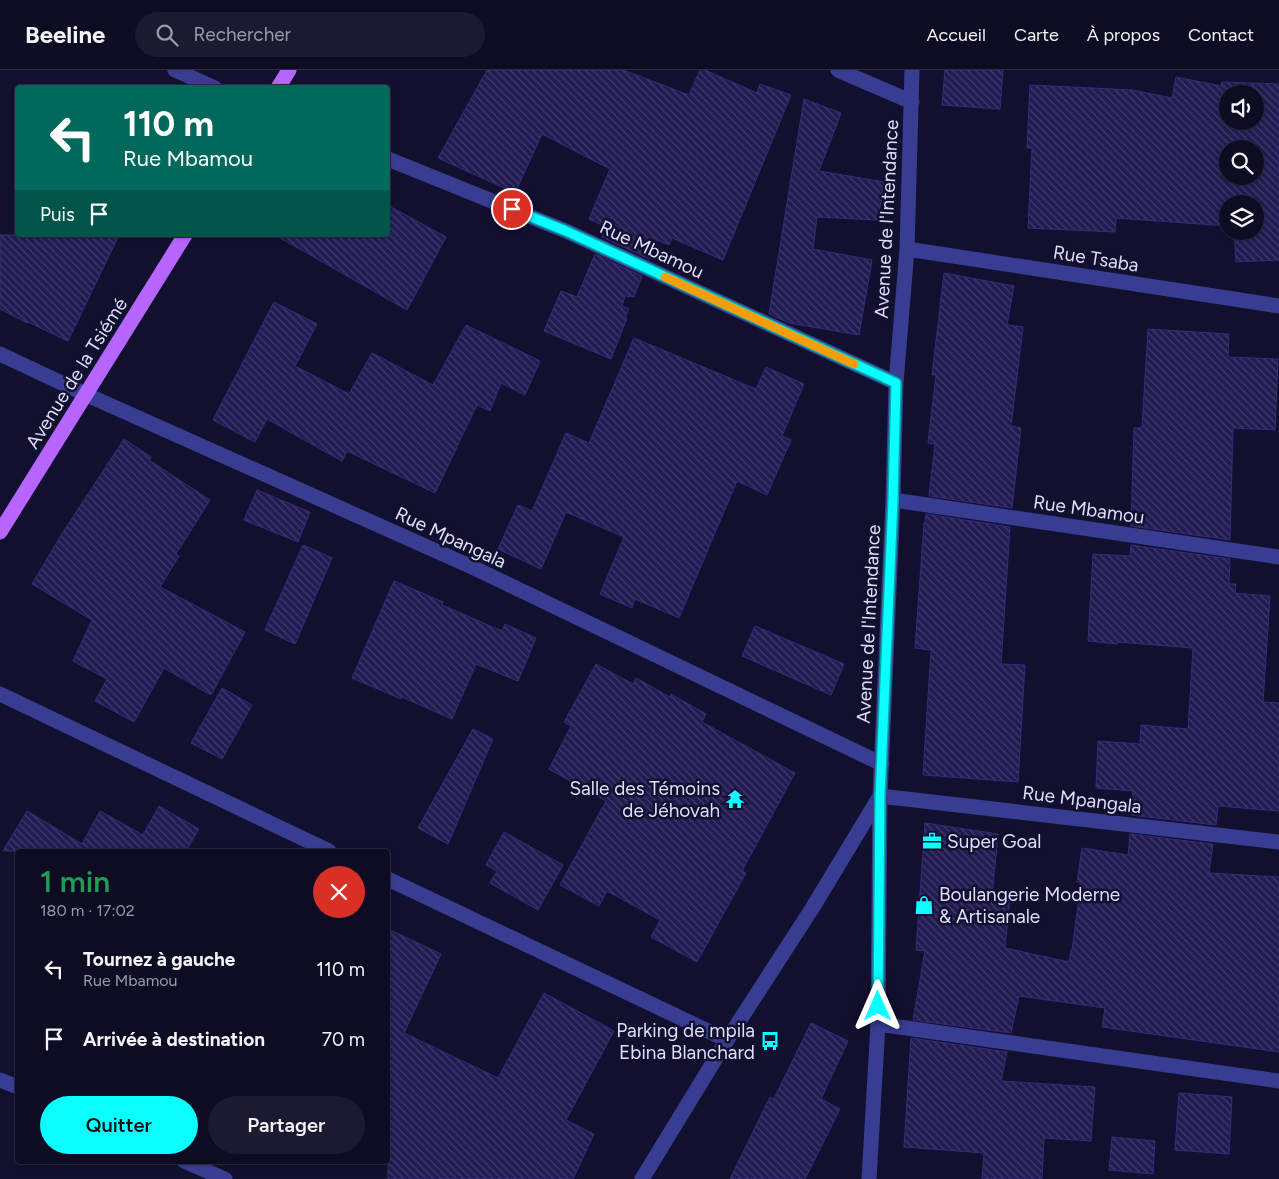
<!DOCTYPE html>
<html lang="fr">
<head>
<meta charset="utf-8">
<style>
	:root { --surface:#0e0c23; --page:#1c1a30; --text:#f1f3f6; --muted:#9b9ba6; --line:#2e2c41; --accent:#0afeff }
	body { margin:0; font-family:Figtree,sans-serif; background:var(--page); color:var(--text); height:100vh; display:flex; flex-direction:column; font-size:19px; white-space:nowrap }
	* { box-sizing:border-box; margin:0 }
	p { font-size:16px; color:var(--muted) }
	.icon { flex:none; width:28px; height:28px; fill:none; stroke:currentColor; stroke-width:2; stroke-linecap:round; stroke-linejoin:round }
	.map { position:relative; flex:1; overflow:hidden }
	.details { position:absolute; left:15px; top:779px; width:375px; height:315px; display:flex; flex-direction:column; background:var(--surface); border-radius:5px; box-shadow:0 1px 4px #0004,0 0 0 1px var(--line) }
	.details>* { flex:none }
	.banner { position:absolute; left:15px; top:15px; width:375px; height:152px; border-radius:5px; box-shadow:0 1px 4px #0004,0 0 0 1px var(--line); background:#00695c; color:#fff; overflow:hidden }
	.tools { position:absolute; left:1219px; top:15px; display:grid; gap:10px }
	.tools a { display:grid; place-items:center; width:45px; height:45px; border-radius:50%; background:var(--surface); box-shadow:0 1px 4px #0004,0 0 0 1px var(--line); font-size:25px }
	.pin { position:absolute; display:grid; place-items:center; width:42px; height:42px; color:#fff; margin:-21px; border:2px solid #fff; border-radius:50%; box-shadow:0 1px 5px #0007 }
	.me { position:absolute; width:55px; margin:-28px; rotate:0deg; stroke-linejoin:round; filter:drop-shadow(0 0 4px #0008) }
	.turn { display:flex; align-items:center; gap:18px; height:105px; padding:0 25px; font-size:22px }
	.turn .icon { width:65px; height:65px; stroke-width:2.5 }
	.turn b { display:block; font-size:35px; line-height:42px }
	.then { display:flex; align-items:center; height:48px; padding:0 25px; background:#0003; gap:10px; font-size:19px }
	.round { display:grid; place-items:center; flex:none; width:52px; height:52px; border-radius:26px; background:var(--page) }
	.headline { display:flex; align-items:center; justify-content:space-between; height:85px; padding:0 25px }
	h1 { font-size:30px; font-weight:600; line-height:38px; color:#1e9e55 }
	.cta { display:flex; gap:10px; margin-top:auto; padding:10px 25px }
	.cta a { flex:1; height:58px; border-radius:30px; background:var(--accent); color:#111; font-size:20px; font-weight:600; line-height:58px; text-align:center }
	.cta a+a { background:var(--page); color:var(--text) }
	ul { padding:0; list-style:none }
	li { display:flex; align-items:center; gap:15px; height:70px; padding:0 25px }
	li div { flex:1 }
	li b { display:block; font-size:19px }
	li em { font-style:normal }
	header { display:flex; align-items:center; gap:30px; box-sizing:border-box; height:70px; padding:0 25px; background:var(--surface); border-bottom:1px solid var(--line) }
	header strong { font-size:24px }
	nav { display:flex; gap:28px; margin-inline-start:auto; font-size:18px }
	.search { width:350px; height:45px; background:var(--page); display:flex; align-items:center; gap:12px; box-sizing:border-box; padding:0 18px; border-radius:28px; color:var(--muted); font-size:19px }
	.map>svg:first-child { display:block }
</style>
</head>
<body>
<header>
<strong>Beeline</strong>
<div class="search"><svg class="icon" aria-label="search" viewBox="0 0 24 24"><circle cx="10" cy="10" r="6"/><path d="M15 15l6 6"/></svg>Rechercher</div>
<nav><a>Accueil</a><a>Carte</a><a>À propos</a><a>Contact</a></nav>
</header>
<div class="map">
<svg width="1279" height="1109" viewBox="0 0 1279 1109">
	<defs>
		<pattern id="building-back-hatch" width="6" height="6" patternUnits="userSpaceOnUse" patternTransform="scale(1.25)"><rect width="6" height="6" fill="#211b51"/><path d="M-1 5l2 2M0 0l6 6M5-1l2 2" fill="none" stroke="#413c6b"/></pattern>
	</defs>
	<rect width="100%" height="100%" fill="#12102f"/>
	<!-- building -->
	<path fill="url(#building-back-hatch)" stroke="#342b7f" fill-rule="evenodd" d="M 487,0 L 623,0 L 689,25 L 700,0 L 705,0 L 757,23 L 760,14 L 791,25 L 723,190 L 672,168 L 669,175 L 657,170 L 649,189 L 602,167 L 606,157 L 589,149 L 610,99 L 542,64 L 515,123 L 438,88 Z
		M 945,0 L 1003,0 L 1000,39 L 942,35 Z
		M 1176,7 L 1221,16 L 1222,12 L 1279,14 L 1279,190 L 1236,192 L 1234,161 L 1255,161 L 1255,134 L 1228,134 L 1228,156 L 1116,148 L 1115,162 L 1028,158 L 1032,78 L 1027,78 L 1030,15 L 1132,20 L 1172,28 ZM 1228,24 L 1255,24 L 1255,51 L 1228,51 ZM 1228,79 L 1255,79 L 1255,106 L 1228,106 Z
		M 804,29 L 841,43 L 819,101 L 884,112 L 878,150 L 817,147 L 813,179 L 872,190 L 859,265 L 789,253 L 769,244 Z
		M 391,137 L 446,167 L 407,240 L 275,165 L 388,165 L 388,145 Z
		M 0,165 L 119,165 L 68,271 L 28,252 L 27,253 L 0,239 Z
		M 595,184 L 642,206 L 634,227 L 625,226 L 622,236 L 629,239 L 625,247 L 627,248 L 611,289 L 544,261 L 561,221 L 577,227 Z
		M 944,203 L 1014,216 L 1007,255 L 1023,257 L 1011,356 L 1021,358 L 1012,438 L 929,426 L 935,374 L 928,373 L 936,305 L 932,305 Z
		M 274,232 L 317,254 L 295,296 L 349,324 L 372,283 L 433,315 L 466,255 L 540,291 L 525,325 L 501,313 L 490,341 L 477,335 L 435,423 L 347,381 L 342,391 L 267,349 L 255,372 L 213,350 Z
		M 1148,259 L 1229,264 L 1228,287 L 1278,289 L 1275,360 L 1233,358 L 1230,470 L 1131,456 L 1134,358 L 1142,358 Z
		M 634,268 L 756,319 L 766,297 L 804,314 L 782,366 L 791,370 L 767,425 L 737,411 L 679,548 L 635,529 L 632,538 L 600,524 L 624,467 L 566,442 L 541,499 L 498,479 L 518,435 L 532,441 L 566,363 L 589,373 Z
		M 124,369 L 151,387 L 149,390 L 210,430 L 176,484 L 179,486 L 160,517 L 245,562 L 211,625 L 164,598 L 134,652 L 95,631 L 107,609 L 73,591 L 92,550 L 32,514 L 63,462 Z
		M 257,420 L 310,442 L 298,472 L 244,450 Z
		M 926,444 L 1010,457 L 1001,594 L 1025,595 L 1018,712 L 923,705 L 931,580 L 915,578 L 924,453 L 925,453 Z
		M 303,475 L 332,488 L 295,574 L 265,560 Z
		M 1131,475 L 1230,489 L 1229,514 L 1236,514 L 1235,523 L 1270,526 L 1263,632 L 1279,633 L 1279,741 L 1218,736 L 1216,755 L 1131,745 L 1133,721 L 1096,718 L 1098,671 L 1140,674 L 1141,655 L 1188,659 L 1193,578 L 1118,572 L 1117,574 L 1088,571 L 1093,484 L 1130,486 Z
		M 394,511 L 443,532 L 442,535 L 502,561 L 505,554 L 536,568 L 518,611 L 476,594 L 452,649 L 402,627 L 401,629 L 352,608 Z
		M 755,556 L 844,594 L 831,625 L 742,586 Z
		M 596,594 L 633,614 L 636,608 L 670,627 L 671,624 L 706,644 L 702,652 L 795,703 L 742,801 L 746,803 L 697,892 L 651,867 L 660,850 L 607,821 L 599,836 L 560,815 L 606,731 L 549,699 L 571,656 L 564,652 Z
		M 222,618 L 252,635 L 222,689 L 191,673 Z
		M 473,659 L 493,669 L 448,774 L 418,758 Z
		M 159,736 L 199,759 L 186,781 L 3,781 L 27,741 L 82,774 L 100,741 L 143,765 Z
		M 925,753 L 998,764 L 992,826 L 1010,827 L 1005,878 L 1069,892 L 1071,880 L 1072,880 L 1081,813 L 1077,812 L 1082,778 L 1128,785 L 1130,764 L 1213,774 L 1209,803 L 1279,807 L 1279,982 L 1102,957 L 1105,938 L 1019,926 L 1011,963 L 913,950 L 925,881 L 916,880 Z
		M 504,762 L 563,795 L 538,840 L 490,813 L 497,801 L 486,795 Z
		M 388,859 L 441,884 L 404,963 L 498,1008 L 544,923 L 614,961 L 566,1050 L 594,1064 L 573,1109 L 388,1109 Z
		M 811,953 L 848,971 L 821,1029 L 840,1039 L 805,1109 L 730,1109 L 770,1027 L 774,1029 Z
		M 911,968 L 1007,982 L 1001,1011 L 1095,1017 L 1091,1071 L 1044,1068 L 1042,1109 L 982,1109 L 984,1083 L 904,1077 Z
		M 1179,1023 L 1232,1027 L 1229,1084 L 1175,1080 Z
		M 1112,1067 L 1155,1071 L 1153,1104 L 1109,1100 Z"/>
	<g fill="none" stroke-linecap="round" stroke-linejoin="round">
		<!-- minor -->
		<path stroke="#383d91" stroke-width="15" d="M 175,0 L 215,18
			M 838,0 L 912,32
			M 388,89 L 566,161 L 896,313
			M 907,179 L 1279,236
			M 0,284 L 85,324 L 472,497 L 882,694
			M 893,430 L 1279,487
			M 0,624 L 329,781
			M 388,809 L 727,970
			M 878,954 L 1279,1011
			M 0,1010 L 18,1017
			M 184,1091 L 225,1109
			M 642,1109 L 727,970 L 813,837 L 880,726 L 1279,772
			M 869,1109 L 878,954 L 880,726 L 893,430 L 896,313 L 907,179 L 912,0"/>
		<!-- major -->
		<path stroke="#b765ff" stroke-width="15" d="M 278,18 L 289,0
			M 0,462 L 185,165"/>
	</g>
	<g fill="none" stroke-linecap="round" stroke-linejoin="round">
		<!-- route casing -->
		<g stroke="#06a5a6" stroke-width="12">
			<path id="route" d="M 512,139 L 566,161 L 896,313 L 893,430 L 880,726 L 878,936"/>
		</g>
		<!-- route -->
		<use href="#route" stroke="#0afeff" stroke-width="9"/>
		<!-- slow -->
		<path stroke="#f59e0b" stroke-width="9" d="M 665,207 L 854,294"/>
	</g>
	<!-- icons -->
	<defs>
		<g id="temple-bare" transform="scale(1.5)"><path d="M0-6L5-2H3V0L6.5 2.5H4V6H1.5V3h-3V6H-4V2.5H-6.5L-3 0V-2H-5Z" fill="#0afeff" stroke="#12102f" stroke-width="2.5" paint-order="stroke"/></g>
		<g id="office-bare" transform="scale(1.5)"><path d="M-6-3h4V-5.5h4V-3h4V5H-6ZM-1-4.5V-3h2v-1.5ZM-6 0V1H6V0Z" fill="#0afeff" stroke="#12102f" stroke-width="2.5" paint-order="stroke"/></g>
		<g id="shop-bare" transform="scale(1.5)"><path d="M-5-2.5h2.3a2.7 3.5 0 0 1 5.4 0H5L5.5 6h-11ZM-1.5-2.5h3a1.5 2.3 0 0 0-3 0Z" fill="#0afeff" stroke="#12102f" stroke-width="2.5" paint-order="stroke"/></g>
		<g id="bus-bare" transform="scale(1.5)"><path d="M-5-6H5V4H4V6H2V4H-2V6H-4V4H-5ZM-3.5-4V0h7V-4ZM-3.5 1.2v1.5H-2V1.2ZM2 1.2v1.5H3.5V1.2Z" fill="#0afeff" stroke="#12102f" stroke-width="2.5" paint-order="stroke"/></g>
	</defs>
	<g fill-rule="evenodd">
		<use href="#temple-bare" x="735" y="729"/>
		<use href="#office-bare" x="932" y="771"/>
		<use href="#shop-bare" x="924" y="835"/>
		<use href="#bus-bare" x="770" y="971"/>
	</g>
	<g text-anchor="middle" stroke-width="5" stroke-linejoin="round" paint-order="stroke">
		<!-- street labels -->
		<g font-size="19" fill="#dedeff" stroke="#12102f">
			<text transform="translate(886 149) rotate(-87)" y="7">Avenue de l'Intendance</text>
			<text transform="translate(652 179) rotate(25)" y="7">Rue Mbamou</text>
			<text transform="translate(1096 188) rotate(9)" y="7">Rue Tsaba</text>
			<text transform="translate(76 303) rotate(-58)" y="7">Avenue de la Tsiémé</text>
			<text transform="translate(1089 439) rotate(8)" y="7">Rue Mbamou</text>
			<text transform="translate(451 467) rotate(25)" y="7">Rue Mpangala</text>
			<text transform="translate(868 554) rotate(-87)" y="7">Avenue de l'Intendance</text>
			<text transform="translate(1082 729) rotate(7)" y="7">Rue Mpangala</text>
		</g>
		<!-- poi labels -->
		<g font-size="19" fill="#dedeff" stroke="#12102f" text-anchor="end">
			<text x="720" y="725">Salle des Témoins<tspan x="720" dy="22">de Jéhovah</tspan></text>
			<text x="947" y="778" text-anchor="start">Super Goal</text>
			<text x="939" y="831" text-anchor="start">Boulangerie Moderne<tspan x="939" dy="22">&amp; Artisanale</tspan></text>
			<text x="755" y="967">Parking de mpila<tspan x="755" dy="22">Ebina Blanchard</tspan></text>
		</g>
	</g>
</svg>
<div class="tools">
<a><svg class="icon" aria-label="sound" viewBox="0 0 24 24"><path d="M4 9h4l5-4v14l-5-4H4zM17 9q2 3 0 6"/></svg></a>
<a><svg class="icon" aria-label="search" viewBox="0 0 24 24"><circle cx="10" cy="10" r="6"/><path d="M15 15l6 6"/></svg></a>
<a><svg class="icon" aria-label="layers" viewBox="0 0 24 24"><path d="M12 4l9 5-9 5-9-5zM3 14l9 5 9-5"/></svg></a>
</div>
<div class="pin" style="left:512px;top:139px;background:#d93025"><svg class="icon" aria-label="arrive" viewBox="0 0 24 24"><path d="M6 21V4h12l-3 4 3 4H6"/></svg></div>
<svg class="me" style="left:878px;top:936px" viewBox="-20 -20 40 40"><path d="M0-17L14 15 0 8-14 15z" fill="#0afeff" stroke="#fff" stroke-width="4"/></svg>
<div class="banner">
<div class="turn"><svg class="icon" aria-label="left" viewBox="0 0 24 24"><path d="M17 20v-9H6M10 6l-5 5 5 5"/></svg><div><b>110 m</b>Rue Mbamou</div></div>
<div class="then">Puis<svg class="icon" aria-label="arrive" viewBox="0 0 24 24"><path d="M6 21V4h12l-3 4 3 4H6"/></svg></div>
</div>
<section class="details">
<div class="headline"><div><h1>1 min</h1><p>180 m · 17:02</p></div><a class="round" style="background:#d93025;color:#fff"><svg class="icon" aria-label="close" viewBox="0 0 24 24"><path d="M6 6l12 12M18 6L6 18"/></svg></a></div>
<ul>
<li><svg class="icon" aria-label="left" viewBox="0 0 24 24"><path d="M17 20v-9H6M10 6l-5 5 5 5"/></svg><div><b>Tournez à gauche</b><p>Rue Mbamou</p></div><em>110 m</em></li>
<li><svg class="icon" aria-label="arrive" viewBox="0 0 24 24"><path d="M6 21V4h12l-3 4 3 4H6"/></svg><div><b>Arrivée à destination</b></div><em>70 m</em></li>
</ul>
<div class="cta"><a>Quitter</a><a>Partager</a></div>
</section>
</div>
</body>
</html>
